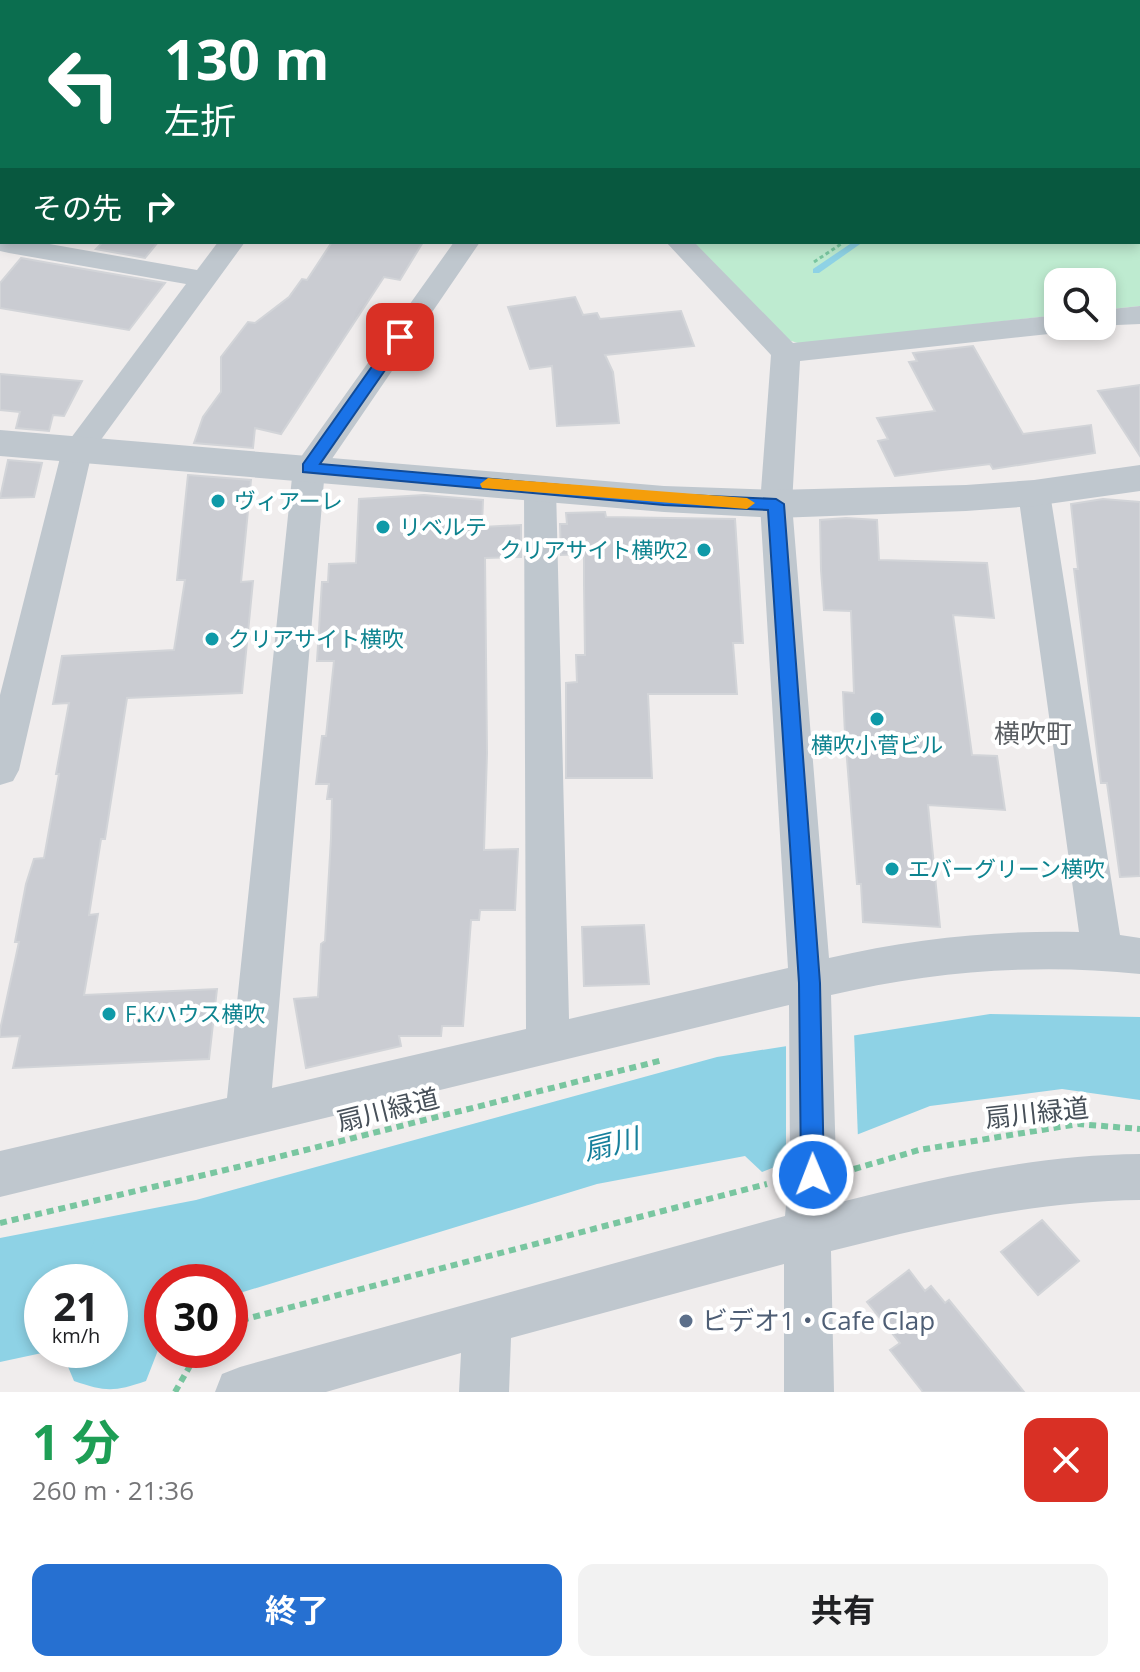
<!DOCTYPE html>
<html lang="ja">
<head>
<meta charset="utf-8">
<style>
	:root { --surface:#fff; --page:#f2f2f2; --text:#202124; --muted:#757577; --accent:#2670d1 }
	body { margin:0; font-family:"Open Sans","Noto Sans JP",sans-serif; background:var(--page); color:var(--text); height:100vh; display:flex; flex-direction:column; font-size:30px; white-space:nowrap }
	* { box-sizing:border-box; margin:0 }
	p { font-size:26px; color:var(--muted) }
	.icon { flex:none; width:44px; height:44px; fill:none; stroke:currentColor; stroke-width:2; stroke-linecap:round; stroke-linejoin:round }
	.map { position:relative; height:1392px; overflow:hidden }
	.panel { display:flex; flex-direction:column; background:var(--surface); flex:1 }
	.panel>* { flex:none }
	.guide { position:absolute; left:0px; top:0px; width:1140px; height:244px; box-shadow:0 4px 12px #0003; background:#0b6e4f; color:#fff; overflow:hidden }
	.controls { position:absolute; left:1044px; top:268px; display:grid; gap:16px }
	.controls a { display:grid; place-items:center; width:72px; height:72px; border-radius:16px; background:var(--surface); box-shadow:0 4px 12px #0003; font-size:40px }
	.speed { position:absolute; left:24px; top:1264px; display:flex; gap:16px; font-size:40px; font-weight:700; text-align:center }
	.speed>* { display:grid; place-content:center; width:104px; height:104px; border-radius:50%; background:var(--surface); box-shadow:0 4px 12px #0003; line-height:1 }
	.speed small { font-size:20px; font-weight:400 }
	.speed .limit { border:12px solid #d22; background:#fff; color:#111 }
	.pin { position:absolute; display:grid; place-items:center; width:68px; height:68px; color:#fff; margin:-34px; border-radius:16px; box-shadow:0 4px 12px #0006 }
	.me { position:absolute; width:88px; margin:-44px; rotate:359deg; stroke-linejoin:round; filter:drop-shadow(0 0 6px #0008) }
	.turn { display:flex; align-items:center; gap:28px; height:168px; padding:0 32px; font-size:36px }
	.turn .icon { width:104px; height:104px; stroke-width:2.5 }
	.turn b { display:block; font-size:56px; line-height:68px }
	.then { display:flex; align-items:center; height:76px; padding:0 32px; background:#0003; gap:16px; font-size:30px }
	.round { display:grid; place-items:center; flex:none; width:84px; height:84px; border-radius:16px; background:var(--page) }
	.summary { display:flex; align-items:center; justify-content:space-between; height:136px; padding:0 32px }
	h1 { font-size:48px; font-weight:700; line-height:60px; color:#1e9e55 }
	.cta { display:flex; gap:16px; margin-top:auto; padding:16px 32px }
	.cta a { flex:1; height:92px; border-radius:16px; background:var(--accent); color:#fff; font-size:32px; font-weight:700; line-height:92px; text-align:center }
	.cta a+a { background:var(--page); color:var(--text) }
	.map>svg:first-child { display:block }
</style>
</head>
<body>
<div class="map">
<svg width="1140" height="1392" viewBox="0 0 1140 1392">
	<rect width="100%" height="100%" fill="#f0eded"/>
	<!-- green -->
	<path fill="#beebd0" d="M 108,0 L 1140,0 L 1140,306 L 1102,310 L 1102,282 L 1058,282 L 1058,315 L 801,344 L 788,340 L 693,242 L 1138,242 L 1138,2 Z"/>
	<!-- water -->
	<path fill="#8ed2e5" d="M 990,1014 L 1140,1017 L 1140,1100 L 1062,1089 L 930,1106 L 762,1172 L 745,1156 L 597,1184 L 230,1296 L 230,1282 L 162,1282 L 162,1317 L 110,1333 L 110,1282 L 42,1282 L 42,1350 L 56,1350 L 0,1362 L 0,1238 L 196,1200 L 717,1057 Z"/>
	<!-- pier -->
	<path fill="#f0eded" d="M 854,1032 L 858,1139 L 786,1167 L 786,1043 Z"/>
	<g fill="none" stroke-linecap="round" stroke-linejoin="round">
		<!-- stream -->
		<path fill="#8ed2e5" fill-rule="evenodd" d="M 853,242 L 863,242 L 819,273 L 813,273 L 813,269 Z"/>
		<!-- river -->
		<path fill="#8ed2e5" fill-rule="evenodd" d="M 130,1225 L 165,1239 L 179,1274 L 177,1282 L 162,1282 L 162,1340 L 146,1381 C 114,1392 106,1392 74,1381 L 61,1350 L 110,1350 L 110,1282 L 78,1282 L 95,1239 Z"/>
	</g>
	<!-- building -->
	<path fill="#caccd2" stroke="#d2d4d8" stroke-width="2" d="M 103,242 L 158,242 L 145,258 L 96,249 Z
		M 332,242 L 423,242 L 400,280 L 384,277 L 281,434 L 255,428 L 253,448 L 194,443 L 203,417 L 221,392 L 221,357 L 248,322 L 255,323 L 289,297 L 302,279 L 307,280 Z
		M 21,258 L 55,264 L 165,283 L 129,330 L 0,308 L 0,283 Z
		M 575,297 L 583,315 L 597,313 L 600,319 L 681,311 L 694,346 L 605,355 L 613,372 L 619,423 L 557,426 L 552,366 L 530,369 L 508,307 Z
		M 973,346 L 1023,434 L 1091,425 L 1095,453 L 993,469 L 990,464 L 895,476 L 878,441 L 888,439 L 877,418 L 935,411 L 909,362 L 917,361 L 913,353 Z
		M 0,374 L 82,381 L 64,416 L 53,415 L 49,431 L 16,428 L 20,412 L 0,410 Z
		M 1140,385 L 1140,456 L 1098,391 Z
		M 8,460 L 42,463 L 34,497 L 0,498 Z
		M 188,475 L 251,480 L 241,582 L 253,581 L 242,693 L 127,698 L 105,839 L 101,839 L 89,915 L 98,914 L 84,995 L 217,989 L 209,1059 L 13,1068 L 20,1036 L 0,1037 L 0,1030 L 19,942 L 15,942 L 26,884 L 34,859 L 44,858 L 59,774 L 56,774 L 69,703 L 53,704 L 62,656 L 174,650 L 185,580 L 177,580 Z
		M 424,495 L 483,500 L 482,527 L 521,525 L 521,557 L 485,558 L 487,753 L 484,850 L 518,849 L 515,910 L 480,910 L 479,920 L 471,920 L 463,1026 L 442,1026 L 441,1036 L 399,1036 L 401,1046 L 306,1068 L 294,999 L 318,997 L 321,944 L 325,941 L 331,838 L 332,799 L 327,799 L 329,784 L 316,784 L 322,736 L 326,736 L 334,661 L 317,661 L 322,582 L 328,582 L 329,564 L 356,563 L 359,499 Z
		M 1103,499 L 1140,502 L 1140,876 L 1120,877 L 1107,783 L 1101,783 L 1074,569 L 1078,569 L 1071,504 Z
		M 605,512 L 606,517 L 735,519 L 743,643 L 733,643 L 737,694 L 648,694 L 652,778 L 566,778 L 566,683 L 577,682 L 576,655 L 585,655 L 584,584 L 584,554 L 561,555 L 560,524 L 567,524 L 566,513 Z
		M 846,518 L 877,520 L 879,560 L 987,563 L 994,618 L 953,615 L 972,755 L 997,756 L 1005,810 L 928,805 L 940,927 L 863,922 L 861,884 L 857,884 L 845,734 L 843,692 L 854,693 L 851,611 L 824,610 L 821,570 L 820,520 Z
		M 644,925 L 649,984 L 584,986 L 582,927 Z
		M 1042,1220 L 1079,1261 L 1038,1295 L 1001,1252 Z
		M 909,1270 L 925,1291 L 931,1286 L 945,1303 L 949,1300 L 1024,1392 L 923,1392 L 890,1350 L 900,1343 L 867,1302 Z"/>
	<g fill="none" stroke-linecap="round" stroke-linejoin="round">
		<!-- path-far1 -->
		<path stroke="#79c6a0" stroke-width="3" stroke-dasharray="4 3" stroke-linecap="butt" d="M 814,262 L 844,242"/>
		<!-- path -->
		<path stroke="#79c6a0" stroke-width="6" stroke-dasharray="7 5" stroke-linecap="butt" d="M 854,1169 L 919,1150 L 1078,1124 L 1140,1129
			M 0,1223 L 238,1167 L 663,1060
			M 230,1323 L 767,1184
			M 175,1392 L 199,1350"/>
		<!-- minor -->
		<path fill="#bfc7ce" fill-rule="evenodd" d="M 86,0 L 108,0 L 85,2 Z
			M 0,142 L 2,142 L 2,156 L 0,156 Z
			M 0,239 L 2,242 L 38,242 L 197,270 L 218,242 L 245,242 L 92,452 L 19,770 L 13,781 L 0,785 L 0,695 L 62,450 L 186,284 L 9,253 L 0,251 Z
			M 454,242 L 480,242 L 325,469 L 272,1088 L 526,1029 L 524,488 L 529,480 L 540,477 L 551,480 L 556,488 L 569,1019 L 788,968 L 760,504 L 771,355 L 666,242 L 694,242 L 793,343 L 1058,315 L 1058,326 L 1071,326 L 1058,333 L 800,361 L 792,504 L 829,958 C 911,939 995,930 1079,932 L 1018,493 L 1023,485 L 1034,482 L 1045,485 L 1050,493 L 1120,935 L 1140,938 L 1140,974 C 1037,963 932,971 831,995 L 836,1162 L 833,1204 C 935,1178 1034,1155 1140,1154 L 1140,1200 C 1034,1201 933,1225 831,1251 L 834,1392 L 784,1392 L 784,1264 L 511,1338 L 509,1392 L 459,1392 L 461,1353 L 326,1392 L 215,1392 L 222,1374 L 240,1367 L 785,1216 L 790,1162 L 789,1005 L 0,1197 L 0,1151 L 227,1098 L 293,468 Z
			M 1140,306 L 1140,324 L 1095,326 L 1102,326 L 1102,310 Z"/>
		<!-- tertiary -->
		<path fill="#bfc7ce" fill-rule="evenodd" d="M 0,430 L 664,486 L 776,490 L 966,485 L 1034,480 L 1140,465 L 1140,491 L 1034,506 L 966,511 L 776,518 L 664,512 L 0,456 Z"/>
	</g>
	<!-- route -->
	<path fill="#1a73e8" stroke="#114b97" stroke-width="2" d="M 400,333 L 408,337 L 320,464 L 664,494 L 776,499 L 784,504 L 820,983 L 824,1175 L 821,1183 L 813,1187 L 804,1183 L 801,1175 L 799,983 L 768,510 L 664,505 L 303,472 L 303,464 L 395,334 Z"/>
	<!-- slow -->
	<path fill="#f59e0b" d="M 488,478 L 747,498 L 755,503 L 747,509 L 482,488 L 480,484 Z"/>
	<!-- markers -->
	<g fill="#0f9aa8" stroke="#fff" stroke-width="3">
		<circle cx="218" cy="501" r="8"/>
		<circle cx="383" cy="527" r="8"/>
		<circle cx="704" cy="550" r="8"/>
		<circle cx="212" cy="639" r="8"/>
		<circle cx="877" cy="719" r="8"/>
		<circle cx="892" cy="869" r="8"/>
		<circle cx="109" cy="1014" r="8"/>
	</g>
	<circle fill="#5c6f8a" stroke="#fff" stroke-width="3" cx="686" cy="1321" r="8"/>
	<g text-anchor="middle" stroke-width="8" stroke-linejoin="round" paint-order="stroke">
		<!-- culture labels -->
		<g font-size="22" fill="#0d838f" stroke="#fff" text-anchor="start">
			<text x="234" y="509">ヴィアーレ</text>
			<text x="399" y="535">リベルテ</text>
			<text x="688" y="558" text-anchor="end">クリアサイト横吹2</text>
			<text x="228" y="647">クリアサイト横吹</text>
			<text x="877" y="753" text-anchor="middle">横吹小菅ビル</text>
			<text x="908" y="877">エバーグリーン横吹</text>
			<text x="125" y="1022">F.Kハウス横吹</text>
		</g>
		<!-- quarter labels -->
		<g font-size="26" fill="#5a5e62" stroke="#fff">
			<text x="1033" y="743">横吹町</text>
		</g>
		<!-- near-street labels -->
		<g font-size="26" fill="#475059" stroke="#fff">
			<text transform="translate(388 1110) rotate(-14)" y="9">扇川緑道</text>
			<text transform="translate(1037 1113) rotate(-6)" y="9">扇川緑道</text>
		</g>
		<!-- near-service labels -->
		<g font-size="26" fill="#4e5e75" stroke="#fff" text-anchor="start">
			<text x="702" y="1330">ビデオ1・Cafe Clap</text>
		</g>
		<!-- near-water labels -->
		<g font-size="28" font-style="italic" fill="#17809c" stroke="#fff">
			<text transform="translate(611 1144) rotate(-14)" y="10">扇川</text>
		</g>
	</g>
</svg>
<div class="controls">
<a><svg class="icon" aria-label="search" viewBox="0 0 24 24"><circle cx="10" cy="10" r="6"/><path d="M15 15l6 6"/></svg></a>
</div>
<div class="speed"><div>21<small>km/h</small></div><div class="limit">30</div></div>
<div class="pin" style="left:400px;top:337px;background:#d93025"><svg class="icon" aria-label="arrive" viewBox="0 0 24 24"><path d="M6 21V4h12l-3 4 3 4H6"/></svg></div>
<svg class="me" style="left:813px;top:1175px" viewBox="-20 -20 40 40"><circle r="17" fill="#1a73e8" stroke="#fff" stroke-width="3"/><path d="M0-11L8 9 0 5-8 9z" fill="#fff"/></svg>
<div class="guide">
<div class="turn"><svg class="icon" aria-label="left" viewBox="0 0 24 24"><path d="M17 20v-9H6M10 6l-5 5 5 5"/></svg><div><b>130 m</b>左折</div></div>
<div class="then">その先<svg class="icon" aria-label="right" viewBox="0 0 24 24"><path d="M7 20v-9h11M14 6l5 5-5 5"/></svg></div>
</div>
</div>
<section class="panel">
<div class="summary"><div><h1>1 分</h1><p>260 m · 21:36</p></div><a class="round" style="background:#d93025;color:#fff"><svg class="icon" aria-label="close" viewBox="0 0 24 24"><path d="M6 6l12 12M18 6L6 18"/></svg></a></div>
<div class="cta"><a>終了</a><a>共有</a></div>
</section>
</body>
</html>
